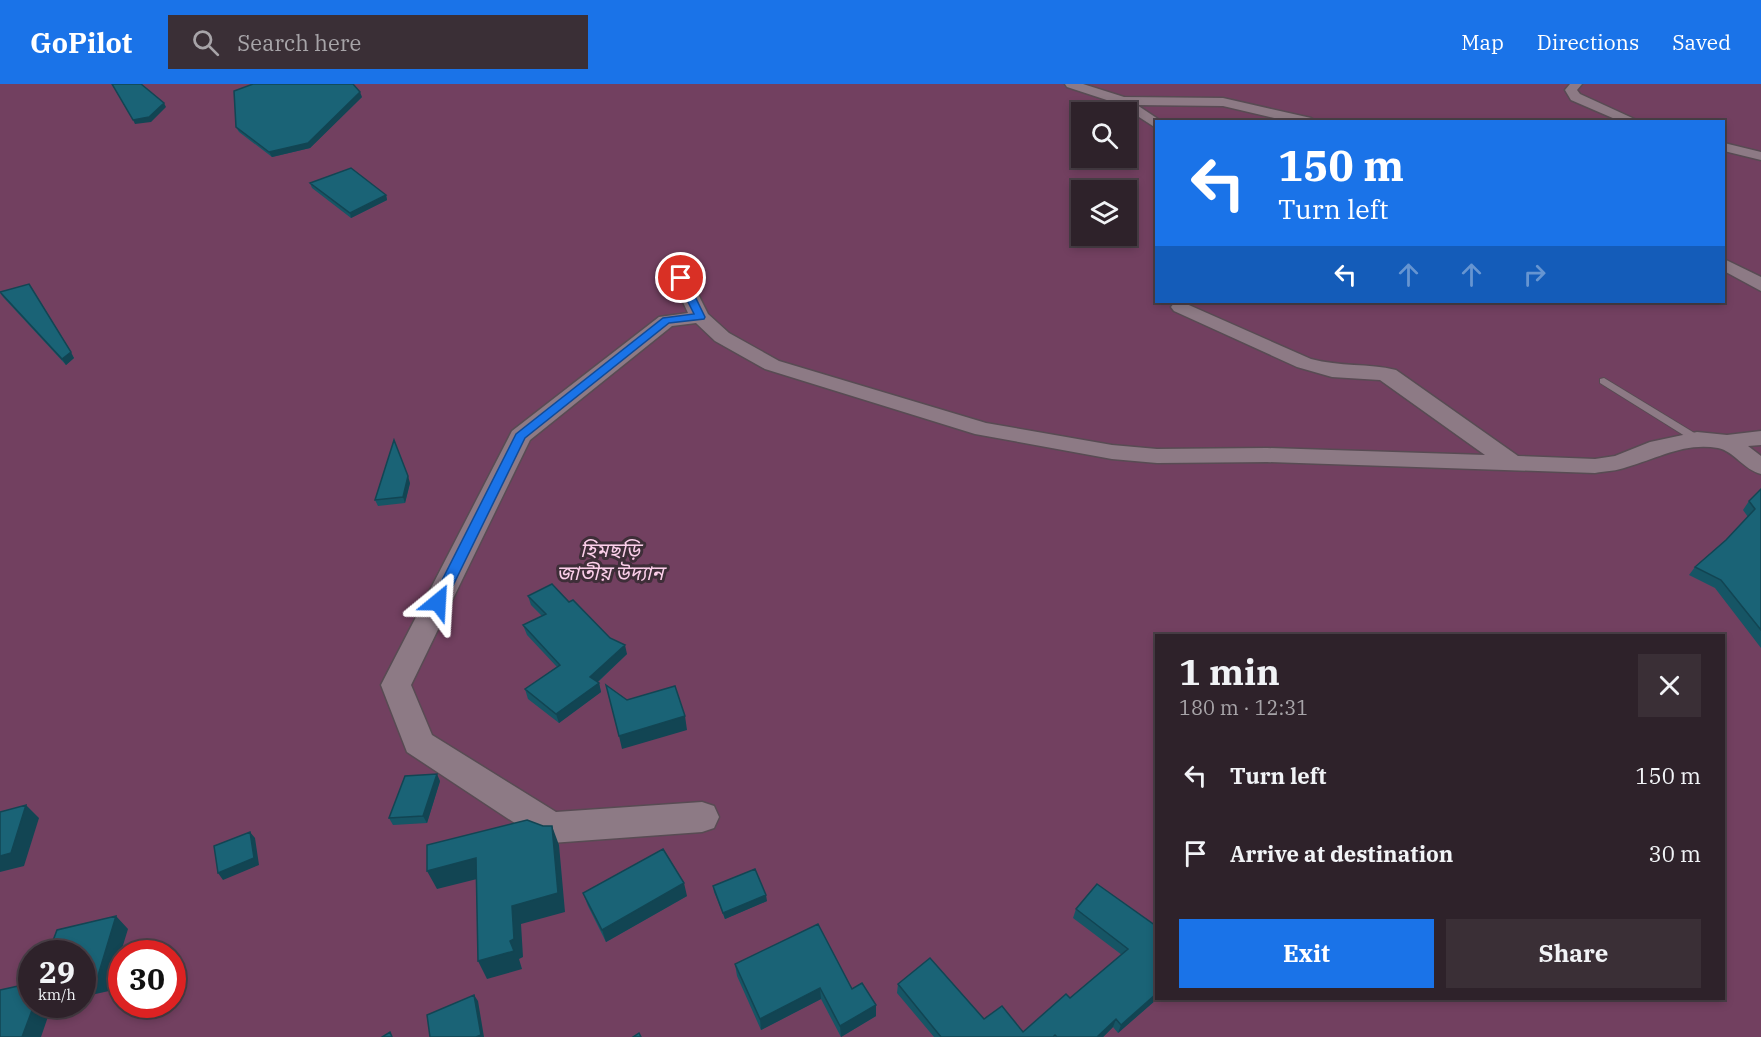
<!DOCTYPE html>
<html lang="en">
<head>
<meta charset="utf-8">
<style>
	:root { --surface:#2e222a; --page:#3a2f36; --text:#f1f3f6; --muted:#a7a4a8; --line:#493f47; --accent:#1a73e8 }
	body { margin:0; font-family:"IBM Plex Serif","Noto Sans Bengali",serif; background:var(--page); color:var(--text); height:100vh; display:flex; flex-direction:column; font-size:22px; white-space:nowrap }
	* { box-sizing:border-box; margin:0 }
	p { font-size:20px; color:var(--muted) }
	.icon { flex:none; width:33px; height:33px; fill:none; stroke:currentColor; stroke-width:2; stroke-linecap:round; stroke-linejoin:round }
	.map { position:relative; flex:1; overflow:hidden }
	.drawer { position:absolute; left:1155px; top:550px; width:570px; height:366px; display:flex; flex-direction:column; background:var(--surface); border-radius:0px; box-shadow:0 3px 9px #0003,0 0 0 2px var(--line) }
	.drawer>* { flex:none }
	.guide { position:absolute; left:1155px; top:36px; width:570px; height:183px; border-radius:0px; box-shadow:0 3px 9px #0003,0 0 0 2px var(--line); background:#1a73e8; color:#fff; overflow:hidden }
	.controls { position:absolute; left:1071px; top:18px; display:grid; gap:12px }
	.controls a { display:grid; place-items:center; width:66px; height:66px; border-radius:0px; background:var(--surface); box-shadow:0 3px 9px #0003,0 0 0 2px var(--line); font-size:30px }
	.speed { position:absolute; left:18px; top:856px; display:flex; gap:12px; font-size:30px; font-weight:700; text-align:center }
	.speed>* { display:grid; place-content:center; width:78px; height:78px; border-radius:50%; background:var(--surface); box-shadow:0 3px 9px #0003,0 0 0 2px var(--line); line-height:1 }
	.speed small { font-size:15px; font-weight:400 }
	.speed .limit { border:9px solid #d22; background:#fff; color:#111 }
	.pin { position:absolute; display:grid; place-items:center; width:51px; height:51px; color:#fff; margin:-26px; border:3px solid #fff; border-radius:50%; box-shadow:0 2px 6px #0007 }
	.me { position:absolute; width:66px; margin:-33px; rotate:27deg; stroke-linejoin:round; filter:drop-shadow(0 0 4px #0008) }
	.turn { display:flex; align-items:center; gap:21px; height:126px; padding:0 24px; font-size:27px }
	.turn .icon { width:78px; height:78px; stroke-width:2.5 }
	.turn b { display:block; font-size:42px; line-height:51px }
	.lanes { display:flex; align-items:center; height:57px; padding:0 24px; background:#0003; justify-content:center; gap:30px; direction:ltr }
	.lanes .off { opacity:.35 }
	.round { display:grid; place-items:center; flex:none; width:63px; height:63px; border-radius:0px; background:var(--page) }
	.headline { display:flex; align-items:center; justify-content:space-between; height:102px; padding:0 24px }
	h1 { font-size:36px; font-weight:700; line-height:45px }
	.primary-button { display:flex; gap:12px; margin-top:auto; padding:12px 24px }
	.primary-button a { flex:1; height:69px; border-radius:0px; background:var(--accent); color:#fff; font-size:24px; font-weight:700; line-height:69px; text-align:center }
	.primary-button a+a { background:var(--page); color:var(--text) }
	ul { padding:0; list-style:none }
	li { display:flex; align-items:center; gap:18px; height:78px; padding:0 24px }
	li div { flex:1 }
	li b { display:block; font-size:22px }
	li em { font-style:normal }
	header { display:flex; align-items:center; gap:36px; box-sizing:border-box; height:84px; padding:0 30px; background:var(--accent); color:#fff }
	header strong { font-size:28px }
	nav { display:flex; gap:33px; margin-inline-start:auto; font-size:21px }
	.search { width:420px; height:54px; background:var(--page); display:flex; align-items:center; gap:15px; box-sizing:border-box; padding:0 21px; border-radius:0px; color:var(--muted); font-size:22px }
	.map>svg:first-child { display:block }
</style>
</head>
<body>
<header>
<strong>GoPilot</strong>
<div class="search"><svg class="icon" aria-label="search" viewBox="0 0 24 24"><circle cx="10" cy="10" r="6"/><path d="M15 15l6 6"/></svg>Search here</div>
<nav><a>Map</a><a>Directions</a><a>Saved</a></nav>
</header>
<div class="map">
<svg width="1761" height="953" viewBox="0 0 1761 953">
	<rect width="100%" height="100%" fill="#3e2e38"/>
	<!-- green -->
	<path fill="#724060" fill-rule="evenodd" d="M 0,0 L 1761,0 L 1761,953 L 0,953 ZM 1082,28 L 1126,28 L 1126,74 L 1082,74 ZM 1156,38 L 1724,38 L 1724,218 L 1156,218 ZM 1082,106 L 1126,106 L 1126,152 L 1082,152 ZM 1156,552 L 1724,552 L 1724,915 L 1156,915 ZM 32,870 L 82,870 L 82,921 L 32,921 ZM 122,870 L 172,870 L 172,921 L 122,921 Z"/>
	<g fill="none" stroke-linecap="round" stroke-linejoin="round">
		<!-- service casing -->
		<g stroke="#584b53" stroke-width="2">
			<path id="service" d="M 1604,294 L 1701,353 L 1703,355 L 1701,357 L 1693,357 L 1600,299 L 1600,295 Z"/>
		</g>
		<!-- minor casing -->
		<g stroke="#584b53" stroke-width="3">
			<path id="minor" d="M 1065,0 L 1083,0 L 1124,13 L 1223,14 L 1311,34 L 1317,38 L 1291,38 L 1223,22 L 1137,21 L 1161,37 L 1156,38 L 1156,44 L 1119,20 L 1067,3 Z
				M 1570,0 L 1582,0 L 1577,6 L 1580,10 L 1641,38 L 1622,38 L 1571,16 L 1565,6 Z
				M 1724,59 L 1761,68 L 1761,76 L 1724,67 Z
				M 1724,175 L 1761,193 L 1761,207 L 1724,187 Z
				M 681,189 L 687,190 L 690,194 L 708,230 L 729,249 L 779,277 L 986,339 L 1112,361 L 1157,365 L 1267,364 L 1485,371 L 1380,296 L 1332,293 L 1297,283 L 1174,227 L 1171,223 L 1174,219 L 1182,218 L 1311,275 C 1340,283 1368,279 1396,286 L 1518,372 L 1595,375 L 1615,372 L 1650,358 L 1697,348 L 1727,351 L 1761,347 L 1761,361 L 1748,362 L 1761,372 L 1761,390 C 1744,386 1734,367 1718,364 C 1685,358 1658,374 1627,383 C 1617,387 1606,387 1595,389 L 1267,378 L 1157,379 L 1112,375 L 975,350 L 765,285 L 715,257 L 696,239 L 672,242 L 530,356 L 411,601 L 432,651 L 556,728 L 702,718 L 714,722 L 719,733 L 714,744 L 702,748 L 551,759 L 539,755 L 407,668 L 381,601 L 512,347 L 659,233 L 688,229 L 672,194 L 675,190 Z"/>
		</g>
		<!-- service -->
		<use href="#service" fill="#8d7a85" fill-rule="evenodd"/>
		<!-- minor -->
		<use href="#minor" fill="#8d7a85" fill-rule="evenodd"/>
	</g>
	<!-- wall -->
	<path fill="#165565" d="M 362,13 L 310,64 L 272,73 L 239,48 L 236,43 Z
		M 310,99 L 386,111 L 387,116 L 351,134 L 312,104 Z
		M 0,209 L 74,274 L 66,281 L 3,213 Z
		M 410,399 L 405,419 L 378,422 L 375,416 Z
		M 1761,405 L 1761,564 L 1715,504 L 1689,491 L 1695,483 L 1726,456 L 1748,433 L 1743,426 L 1749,417 Z
		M 528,512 L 569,518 L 627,570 L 598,598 L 599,599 L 601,608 L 559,639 L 528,615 L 525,605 L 557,583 L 527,551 L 523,541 L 542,532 L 531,521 Z
		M 440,697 L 427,739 L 393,741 L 389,734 Z
		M 1097,800 L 1157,915 L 1118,949 L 1113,943 L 1103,953 L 934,953 L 897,909 L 898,900 L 984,935 L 1023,948 L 1070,914 L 1122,871 L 1073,834 L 1076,825 Z
		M 713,802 L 767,817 L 725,835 L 714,808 Z
		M 583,809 L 687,812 L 606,858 L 588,822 Z
		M 735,880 L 852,905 L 876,932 L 841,953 L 821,915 L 761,946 L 737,892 Z"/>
	<!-- shaded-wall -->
	<path fill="#124553" d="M 360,8 L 362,13 L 310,64 L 272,73 L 269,68 Z
		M 164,19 L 166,23 L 151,38 L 135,40 L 133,36 Z
		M 386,111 L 387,116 L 351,134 L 350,129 Z
		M 71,268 L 74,274 L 66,281 L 62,275 Z
		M 408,392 L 410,399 L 405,419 L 403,413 Z
		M 625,561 L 627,570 L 593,602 L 590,593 Z
		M 599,599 L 601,608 L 559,639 L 556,630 Z
		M 685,632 L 687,646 L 622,665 L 619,652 Z
		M 437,690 L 440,697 L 427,739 L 423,732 Z
		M 26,721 L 39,734 L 24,782 L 0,788 L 0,772 Z
		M 552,742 L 559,761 L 565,828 L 521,840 L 523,873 L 519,875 L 522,885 L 487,895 L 478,877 L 510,857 L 512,822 Z
		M 250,748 L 255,754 L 259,781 L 223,796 L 218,789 Z
		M 476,774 L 485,793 L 437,805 L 427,787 Z
		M 684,799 L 687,812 L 606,858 L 602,846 Z
		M 766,811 L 767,817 L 725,835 L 723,829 Z
		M 116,832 L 128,845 L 109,907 L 82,913 L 82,898 Z
		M 820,904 L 821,915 L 761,946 L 760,935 Z
		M 1156,910 L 1157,915 L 1118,949 L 1121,941 Z
		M 474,911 L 478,917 L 484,953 L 476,953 Z
		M 34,921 L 52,921 L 41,953 L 22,953 Z
		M 876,921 L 876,932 L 841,953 L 840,942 Z
		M 1116,935 L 1113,943 L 1103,953 L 1097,953 Z"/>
	<!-- building -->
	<path fill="#1a6376" stroke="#124553" stroke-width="1.5" d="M 112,0 L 141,0 L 164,19 L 149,33 L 133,36 Z
		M 253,0 L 353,0 L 360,8 L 308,59 L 269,68 L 236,43 L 234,7 Z
		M 351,84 L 386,111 L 350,129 L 310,99 Z
		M 29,200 L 71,268 L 62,275 L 0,208 Z
		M 394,356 L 408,392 L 403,413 L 375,416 Z
		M 1761,405 L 1761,546 L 1721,496 L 1695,483 L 1726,456 L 1755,425 L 1749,417 Z
		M 552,500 L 569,518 L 573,516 L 610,554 L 625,561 L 590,593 L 599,599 L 556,630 L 525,605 L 560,581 L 523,541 L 546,530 L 528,512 Z
		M 606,601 L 627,616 L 675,602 L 685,632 L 619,652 Z
		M 437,690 L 423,732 L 389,734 L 405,692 Z
		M 26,721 L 11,769 L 0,772 L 0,728 Z
		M 527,736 L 543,742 L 552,742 L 558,809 L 512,822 L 514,855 L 510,857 L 514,867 L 478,877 L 476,774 L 427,787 L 427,761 Z
		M 250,748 L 254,774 L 218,789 L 214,762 Z
		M 663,765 L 684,799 L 602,846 L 583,809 Z
		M 755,785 L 766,811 L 723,829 L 713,802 Z
		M 1097,800 L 1156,842 L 1156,910 L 1121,941 L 1116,935 L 1097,953 L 1057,953 L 1055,951 L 1053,953 L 941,953 L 898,900 L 930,874 L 984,935 L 1002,922 L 1023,948 L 1066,910 L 1070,914 L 1128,865 L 1076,825 Z
		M 116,832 L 97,895 L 82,898 L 82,870 L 48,870 L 57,846 Z
		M 818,840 L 852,905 L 862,899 L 876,921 L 840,942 L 820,904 L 760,935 L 735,880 Z
		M 32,899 L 32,921 L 34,921 L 22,953 L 0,953 L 0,906 Z
		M 474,911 L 481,951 L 476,953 L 430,953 L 427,931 Z
		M 390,948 L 392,953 L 382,953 Z
		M 639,949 L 641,953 L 633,953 Z"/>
	<!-- route -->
	<path fill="#1a73e8" stroke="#114b97" stroke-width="1.5" d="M 678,192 L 686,194 L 705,233 L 704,235 L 669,239 L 525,354 L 445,518 L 438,523 L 433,521 L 431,518 L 516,350 L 663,234 L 694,230 L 676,194 Z"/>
	<g text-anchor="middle" stroke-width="6" stroke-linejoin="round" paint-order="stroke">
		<!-- park labels -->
		<g font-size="20" font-style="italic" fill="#fccfea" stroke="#3e2e38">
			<text x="610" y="473">হিমছড়ি<tspan x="610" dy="23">জাতীয় উদ্যান</tspan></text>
		</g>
	</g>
</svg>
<div class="controls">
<a><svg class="icon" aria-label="search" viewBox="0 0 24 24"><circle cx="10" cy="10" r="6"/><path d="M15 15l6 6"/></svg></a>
<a><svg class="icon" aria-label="layers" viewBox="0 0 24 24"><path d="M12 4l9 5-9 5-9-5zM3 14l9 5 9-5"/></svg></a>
</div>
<div class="speed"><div>29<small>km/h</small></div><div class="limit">30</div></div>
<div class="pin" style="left:681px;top:194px;background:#d93025"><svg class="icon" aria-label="arrive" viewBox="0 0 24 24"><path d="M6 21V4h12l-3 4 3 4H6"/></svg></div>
<svg class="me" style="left:438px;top:518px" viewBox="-20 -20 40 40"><path d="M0-17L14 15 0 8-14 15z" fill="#1a73e8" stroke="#fff" stroke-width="4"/></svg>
<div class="guide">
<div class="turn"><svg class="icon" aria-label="left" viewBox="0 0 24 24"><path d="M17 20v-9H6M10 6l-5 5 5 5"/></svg><div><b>150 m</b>Turn left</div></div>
<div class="lanes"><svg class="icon" aria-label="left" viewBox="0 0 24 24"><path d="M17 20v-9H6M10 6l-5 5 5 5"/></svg><svg class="icon off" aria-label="ahead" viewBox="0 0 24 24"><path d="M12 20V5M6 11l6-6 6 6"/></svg><svg class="icon off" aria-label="ahead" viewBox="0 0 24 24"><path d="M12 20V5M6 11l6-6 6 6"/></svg><svg class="icon off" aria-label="right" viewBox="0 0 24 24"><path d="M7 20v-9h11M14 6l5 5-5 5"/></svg></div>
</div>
<section class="drawer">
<div class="headline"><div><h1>1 min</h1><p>180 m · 12:31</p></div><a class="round"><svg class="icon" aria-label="close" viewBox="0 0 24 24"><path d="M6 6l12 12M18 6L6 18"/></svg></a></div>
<ul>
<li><svg class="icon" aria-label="left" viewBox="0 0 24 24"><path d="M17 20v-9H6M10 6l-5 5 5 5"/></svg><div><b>Turn left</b></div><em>150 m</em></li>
<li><svg class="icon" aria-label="arrive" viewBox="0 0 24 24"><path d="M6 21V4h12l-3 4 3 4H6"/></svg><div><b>Arrive at destination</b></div><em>30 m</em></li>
</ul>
<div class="primary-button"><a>Exit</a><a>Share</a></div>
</section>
</div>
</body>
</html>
